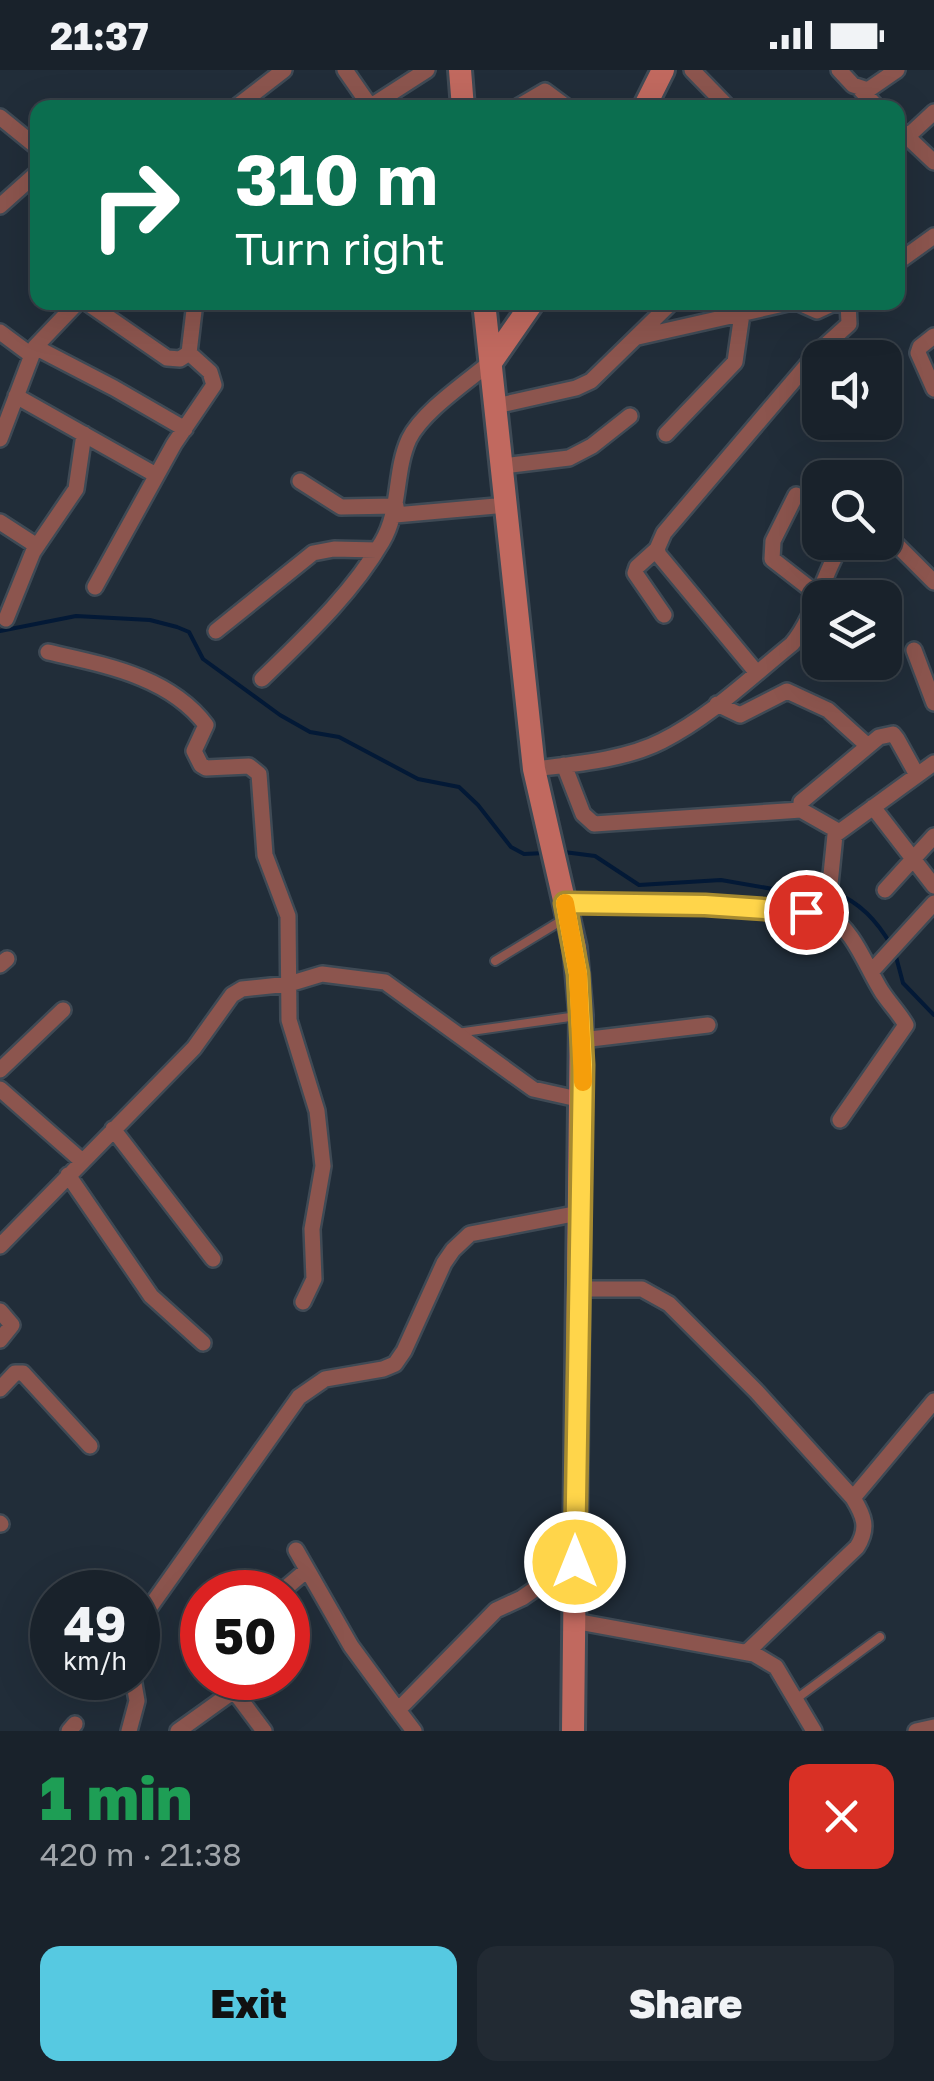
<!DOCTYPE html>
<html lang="en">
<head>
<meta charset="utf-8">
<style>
	:root { --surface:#19222b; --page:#222a33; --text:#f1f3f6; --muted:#9fa4a9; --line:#373f47; --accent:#56c9e1 }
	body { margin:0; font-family:"Golos Text",sans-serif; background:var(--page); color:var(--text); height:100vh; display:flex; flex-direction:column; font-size:38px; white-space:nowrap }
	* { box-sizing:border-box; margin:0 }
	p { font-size:32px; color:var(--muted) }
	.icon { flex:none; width:55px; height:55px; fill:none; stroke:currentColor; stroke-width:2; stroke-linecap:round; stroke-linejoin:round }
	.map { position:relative; height:1661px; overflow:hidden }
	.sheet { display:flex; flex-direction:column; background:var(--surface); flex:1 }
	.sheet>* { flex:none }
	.banner { position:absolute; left:30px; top:30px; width:875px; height:210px; border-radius:20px; box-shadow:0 10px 40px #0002,0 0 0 2px var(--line); background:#0b6e4f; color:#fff; overflow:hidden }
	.buttons { position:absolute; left:802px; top:270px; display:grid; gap:20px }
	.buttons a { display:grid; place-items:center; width:100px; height:100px; border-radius:20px; background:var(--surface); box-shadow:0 10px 40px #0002,0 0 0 2px var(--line); font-size:50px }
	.speed { position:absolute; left:30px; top:1500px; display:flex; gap:20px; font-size:50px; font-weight:700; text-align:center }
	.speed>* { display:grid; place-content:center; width:130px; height:130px; border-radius:50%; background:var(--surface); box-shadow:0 10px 40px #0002,0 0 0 2px var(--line); line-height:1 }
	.speed small { font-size:25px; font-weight:400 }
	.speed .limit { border:15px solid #d22; background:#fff; color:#111 }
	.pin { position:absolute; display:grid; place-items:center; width:85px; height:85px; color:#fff; margin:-42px; border:5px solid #fff; border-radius:50%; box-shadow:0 2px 10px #0007 }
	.me { position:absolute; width:110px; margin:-55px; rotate:0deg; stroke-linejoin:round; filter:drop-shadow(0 0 8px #0008) }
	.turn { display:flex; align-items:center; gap:35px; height:210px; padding:0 40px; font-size:45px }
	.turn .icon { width:130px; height:130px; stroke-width:2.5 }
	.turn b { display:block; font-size:70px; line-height:85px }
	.round { display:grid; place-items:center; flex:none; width:105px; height:105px; border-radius:20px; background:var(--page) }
	.headline { display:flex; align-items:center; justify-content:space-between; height:170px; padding:0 40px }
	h1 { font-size:60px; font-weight:800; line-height:75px; color:#1e9e55 }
	.cta { display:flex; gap:20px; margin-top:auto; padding:20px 40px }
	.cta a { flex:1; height:115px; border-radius:20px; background:var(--accent); color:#111; font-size:40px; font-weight:800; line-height:115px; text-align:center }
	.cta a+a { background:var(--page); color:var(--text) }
	.status { display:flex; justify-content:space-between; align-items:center; height:70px; padding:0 50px; background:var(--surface); direction:ltr }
	.status svg { height:28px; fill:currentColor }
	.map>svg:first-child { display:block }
</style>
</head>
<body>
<div class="status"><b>21:37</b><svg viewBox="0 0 49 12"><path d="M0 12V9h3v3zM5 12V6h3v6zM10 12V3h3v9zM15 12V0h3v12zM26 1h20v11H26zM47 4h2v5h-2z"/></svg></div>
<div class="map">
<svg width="934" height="1661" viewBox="0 0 934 1661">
	<rect width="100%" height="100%" fill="#212d39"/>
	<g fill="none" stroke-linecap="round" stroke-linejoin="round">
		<!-- stream -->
		<path stroke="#031936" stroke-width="4" d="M 0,561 L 76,546 L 150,550 L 177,557 L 189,562 L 203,589 L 280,645 L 310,662 L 339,667 L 418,709 L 459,717 L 478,735 L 511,777 L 524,784 L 545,783
			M 564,782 L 595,786 L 639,815 L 721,810 L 790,822 L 824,822
			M 833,822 C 860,832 877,851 891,875
			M 895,883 L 903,913 L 934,945"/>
		<!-- lane casing -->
		<g stroke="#3f4a55" stroke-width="12">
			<path id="lane" d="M 495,891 L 564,849
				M 457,963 L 577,946
				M 796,1629 L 880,1567"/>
		</g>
		<!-- street casing -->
		<g stroke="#3f4a55" stroke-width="20">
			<path id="street" d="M 345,0 L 370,36
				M 692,0 L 729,38
				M 839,0 L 853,15 L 868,20 L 897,0
				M 861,20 L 878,38
				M 235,38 L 284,0
				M 368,38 L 427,0
				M 516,38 L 545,21 L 568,38
				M 0,47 L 38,78
				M 898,58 L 934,92
				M 907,67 L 934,42
				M 0,136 L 38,102
				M 898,192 L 934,166
				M 86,232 L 167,288 L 180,289 L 189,283
				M 0,262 L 31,285
				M 934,266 L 920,277 L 918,283 L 934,319
				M 638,267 L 788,233 L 799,233 L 817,241 L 832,234 L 847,234
				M 35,277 L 114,318 L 185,359
				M 16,326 L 156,405
				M 496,336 L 576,318 L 591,311 L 672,232
				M 666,364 L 735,292 L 742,244
				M 0,369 L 35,277 L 78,232
				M 503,396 L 569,388 L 592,376 L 630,346
				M 300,411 L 341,437 L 396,436
				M 796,425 L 773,471 L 772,489 L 817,524 L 830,528
				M 395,445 L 507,435
				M 0,452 L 37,476
				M 885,463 L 934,512
				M 657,479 L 637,497 L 635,503 L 664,545
				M 95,517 L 174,374 L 214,315 L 210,302 L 189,283 L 195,232
				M 6,549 L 33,482 L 76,419 L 84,364
				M 885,553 L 893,559
				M 216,561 L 313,483 L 334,479 L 377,480
				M 914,580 L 934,633
				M 48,582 C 104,595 169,606 206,655 L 194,681 L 201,695 L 206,698 L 249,696 L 259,704 L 265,785 L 288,846 L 289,950 L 317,1041 L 323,1096 L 312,1159 L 314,1209 L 303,1232
				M 757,603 L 659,485 L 657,479 L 664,463 L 818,282 L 849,254 L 848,232
				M 262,609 C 305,567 351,525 382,472 C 401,440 394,402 409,369 C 423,341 467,312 492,291
				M 717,634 L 740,645 L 787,621 L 828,640 L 868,676
				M 564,695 L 583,744 L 594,754 L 801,740
				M 534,699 C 575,694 625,690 662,671 C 710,647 751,607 792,574 C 816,545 822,505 843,472
				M 873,737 L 934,816
				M 838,761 L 801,740 L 801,732 L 879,667 L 893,664 L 897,669 L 917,705
				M 885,820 L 934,766
				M 565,833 L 705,835 L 827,844 C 855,861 865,895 882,922 C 890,934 899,943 906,955 L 840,1050
				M 827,844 L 835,765 L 934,693
				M 0,895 L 7,889
				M 871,902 L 934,833
				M 582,970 L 708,955
				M 0,1000 L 63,940
				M 0,1019 L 82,1091
				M 113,1059 L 213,1189
				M 68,1105 L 151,1226 L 203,1273
				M 0,1176 L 194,978 L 232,925 L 242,919 L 289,914 L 322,904 L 385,912 L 533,1019 L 582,1030
				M 577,1219 L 642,1219 L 669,1234 L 757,1322 L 853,1428 C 864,1446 869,1458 857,1477 L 747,1582
				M 0,1241 L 12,1255 L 0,1270
				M 0,1319 L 15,1303 L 23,1303 L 90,1376
				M 853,1428 L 934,1331
				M 0,1453 L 1,1454
				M 296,1480 L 351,1576 L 398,1640
				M 281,1522 L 307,1500
				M 574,1551 L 754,1584 L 776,1597 L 814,1661
				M 138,1554 L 299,1327 L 325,1309 L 383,1299 L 395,1294 L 404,1281 L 444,1193 L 453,1180 L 470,1164 L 579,1143
				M 69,1661 L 75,1654
				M 129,1661 L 137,1631 L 133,1608
				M 178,1661 L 231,1623 L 237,1625 L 264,1661
				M 414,1661 L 398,1640 L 496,1540 L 522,1528 L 575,1491
				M 916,1661 L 934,1657"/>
		</g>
		<!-- secondary casing -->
		<g stroke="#3f4a55" stroke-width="28">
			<path id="secondary" d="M 460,0 L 463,38
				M 644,38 L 663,0
				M 484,232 L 534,699 L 575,878 L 581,945 L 573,1661
				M 492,291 L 533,232"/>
		</g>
		<!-- lane -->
		<use href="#lane" stroke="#8c554e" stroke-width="8"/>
		<!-- street -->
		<use href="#street" stroke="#8c554e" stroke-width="15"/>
		<!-- secondary -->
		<use href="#secondary" stroke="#c1695f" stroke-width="22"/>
	</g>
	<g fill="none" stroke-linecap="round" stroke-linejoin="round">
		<!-- route casing -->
		<g stroke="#a68a30" stroke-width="25">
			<path id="route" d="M 575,1492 L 583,995 L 578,904 L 565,833 L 705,835 L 806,842"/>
		</g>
		<!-- route -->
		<use href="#route" stroke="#ffd54a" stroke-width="18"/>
		<!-- slow -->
		<path stroke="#f59e0b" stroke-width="18" d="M 565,833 L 578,904 L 583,1012"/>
	</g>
</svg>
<div class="buttons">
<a><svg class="icon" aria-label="sound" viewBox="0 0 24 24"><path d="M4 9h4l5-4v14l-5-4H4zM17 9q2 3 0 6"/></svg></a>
<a><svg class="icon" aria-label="search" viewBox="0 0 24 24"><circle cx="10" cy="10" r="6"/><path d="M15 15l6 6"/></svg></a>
<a><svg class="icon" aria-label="layers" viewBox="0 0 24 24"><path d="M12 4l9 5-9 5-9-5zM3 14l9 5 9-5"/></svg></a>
</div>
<div class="speed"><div>49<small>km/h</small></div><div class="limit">50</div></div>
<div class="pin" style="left:806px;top:842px;background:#d93025"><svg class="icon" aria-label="arrive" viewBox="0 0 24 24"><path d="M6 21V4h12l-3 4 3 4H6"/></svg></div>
<svg class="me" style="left:575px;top:1492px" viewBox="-20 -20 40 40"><circle r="17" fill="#ffd54a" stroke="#fff" stroke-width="3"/><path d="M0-11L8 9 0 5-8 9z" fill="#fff"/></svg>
<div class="banner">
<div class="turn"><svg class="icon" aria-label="right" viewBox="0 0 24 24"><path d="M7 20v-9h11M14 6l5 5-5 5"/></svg><div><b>310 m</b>Turn right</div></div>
</div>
</div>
<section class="sheet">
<div class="headline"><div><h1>1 min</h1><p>420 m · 21:38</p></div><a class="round" style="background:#d93025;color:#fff"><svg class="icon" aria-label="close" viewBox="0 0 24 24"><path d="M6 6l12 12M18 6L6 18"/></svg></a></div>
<div class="cta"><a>Exit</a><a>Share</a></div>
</section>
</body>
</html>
